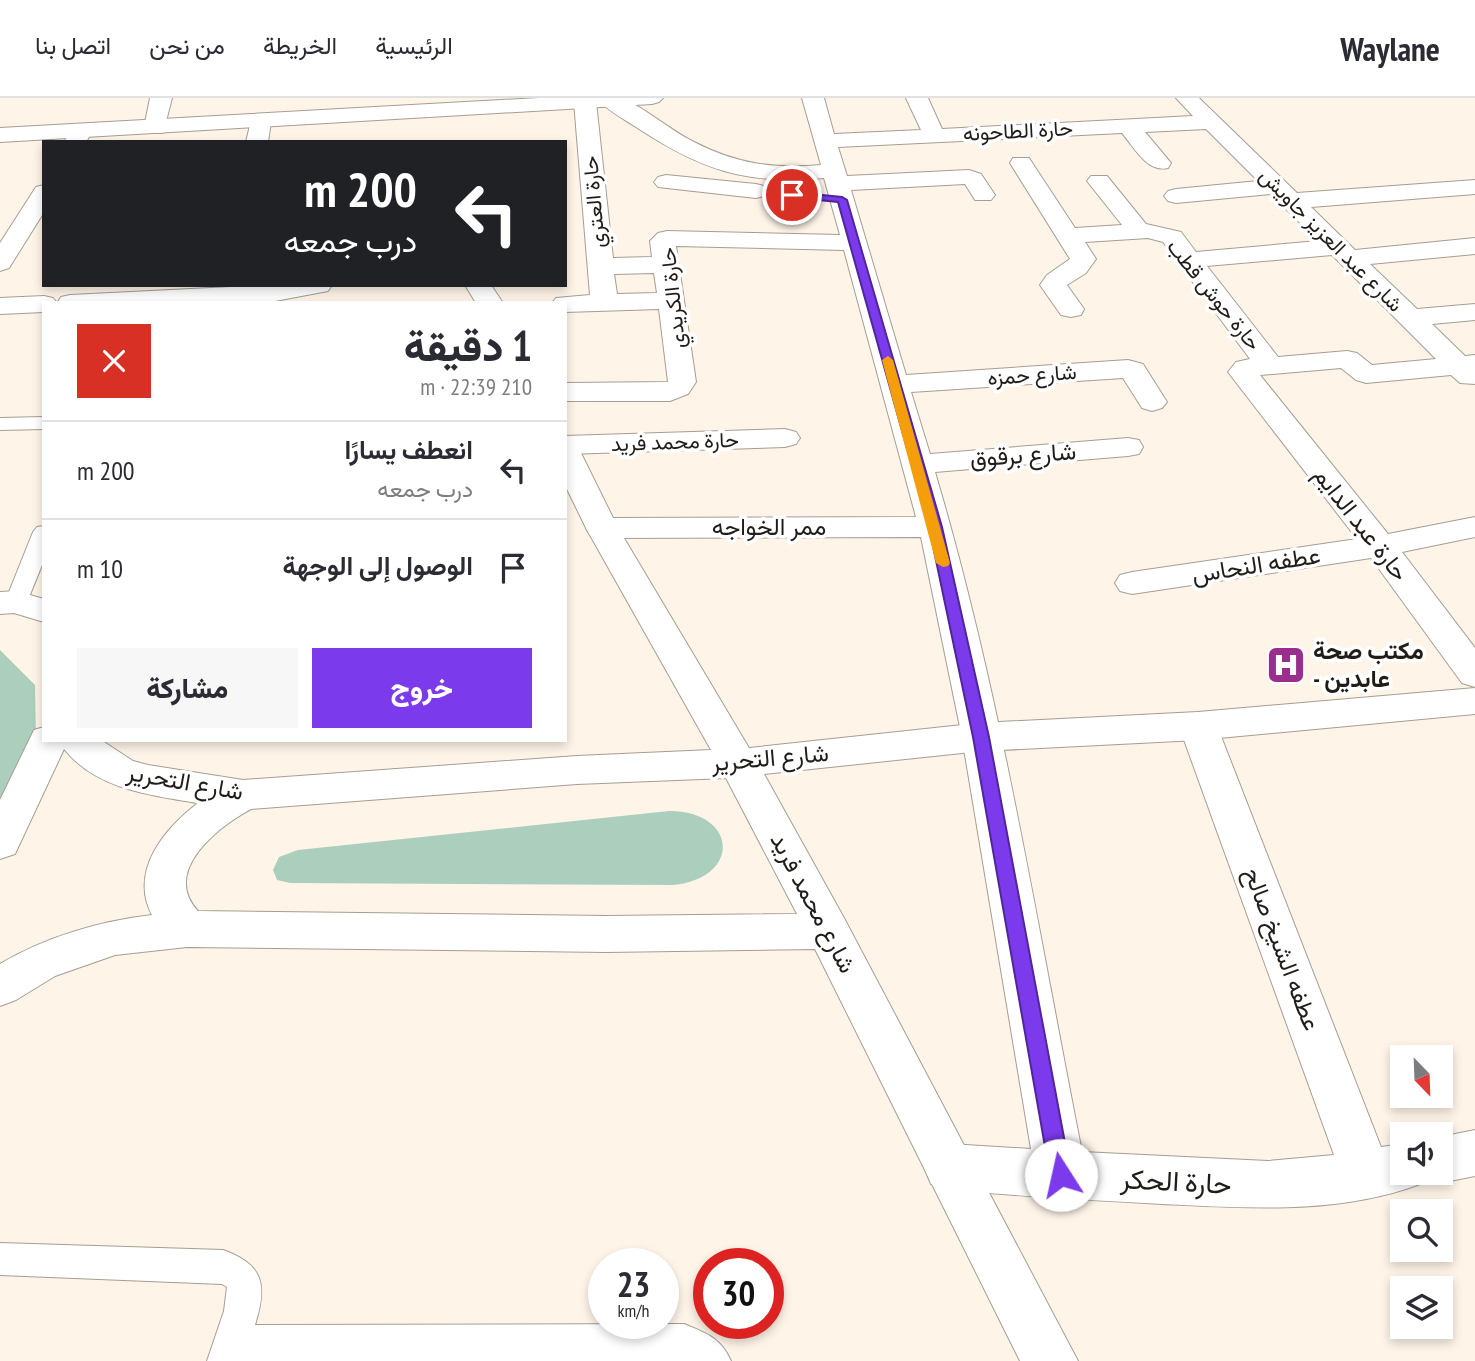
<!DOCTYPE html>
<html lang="ar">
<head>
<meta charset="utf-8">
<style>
	:root { --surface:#fff; --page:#f7f7f7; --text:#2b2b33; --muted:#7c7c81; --line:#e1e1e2; --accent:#7c3aed }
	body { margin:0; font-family:"PT Sans Narrow",Vazirmatn,sans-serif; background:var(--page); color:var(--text); direction:rtl; height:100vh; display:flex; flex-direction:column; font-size:26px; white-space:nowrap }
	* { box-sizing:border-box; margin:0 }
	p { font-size:23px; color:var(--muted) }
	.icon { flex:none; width:38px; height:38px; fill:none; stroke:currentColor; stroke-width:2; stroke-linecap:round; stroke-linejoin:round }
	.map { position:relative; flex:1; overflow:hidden; direction:ltr }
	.sheet { position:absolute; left:42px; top:203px; width:525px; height:441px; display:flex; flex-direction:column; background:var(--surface); border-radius:0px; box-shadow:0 4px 10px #0003; direction:rtl }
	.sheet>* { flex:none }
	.guide { position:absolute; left:42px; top:42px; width:525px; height:147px; border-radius:0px; box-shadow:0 4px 10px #0003; direction:rtl; background:#202124; color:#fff; overflow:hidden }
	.needle { width:46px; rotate:157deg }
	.controls { position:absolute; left:1390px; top:947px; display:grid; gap:14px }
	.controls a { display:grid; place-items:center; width:63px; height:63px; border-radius:0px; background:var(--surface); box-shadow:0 4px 10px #0003; font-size:35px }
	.speed { position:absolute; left:588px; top:1150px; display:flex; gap:14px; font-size:35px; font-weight:700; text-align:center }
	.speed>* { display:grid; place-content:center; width:91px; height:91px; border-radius:50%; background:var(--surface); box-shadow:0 4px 10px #0003; line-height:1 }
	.speed small { font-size:18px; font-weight:400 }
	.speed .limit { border:10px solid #d22; background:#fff; color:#111 }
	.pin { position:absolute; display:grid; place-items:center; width:60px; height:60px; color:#fff; margin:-30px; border:4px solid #fff; border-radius:50%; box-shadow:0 2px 7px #0007 }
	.me { position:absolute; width:77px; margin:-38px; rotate:350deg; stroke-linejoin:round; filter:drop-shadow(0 0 5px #0008) }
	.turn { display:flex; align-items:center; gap:24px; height:147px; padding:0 35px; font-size:32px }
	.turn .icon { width:91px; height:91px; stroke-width:2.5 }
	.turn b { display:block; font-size:49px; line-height:60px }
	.round { display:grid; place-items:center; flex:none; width:74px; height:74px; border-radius:0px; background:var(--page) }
	.head { display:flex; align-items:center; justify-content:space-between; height:119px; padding:0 35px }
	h1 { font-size:42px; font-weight:800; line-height:52px }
	.cta { display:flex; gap:14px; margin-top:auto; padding:14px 35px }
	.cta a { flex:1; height:80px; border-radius:0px; background:var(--accent); color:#fff; font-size:28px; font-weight:800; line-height:80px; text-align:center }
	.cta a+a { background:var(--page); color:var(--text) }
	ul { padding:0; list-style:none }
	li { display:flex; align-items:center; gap:21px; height:98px; padding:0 35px; border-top:2px solid var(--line) }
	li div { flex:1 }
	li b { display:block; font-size:26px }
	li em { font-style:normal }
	header { display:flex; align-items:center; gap:42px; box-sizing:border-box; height:98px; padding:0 35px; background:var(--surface); border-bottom:2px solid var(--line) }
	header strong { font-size:33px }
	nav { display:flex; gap:38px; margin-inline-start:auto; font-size:24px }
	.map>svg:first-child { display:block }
</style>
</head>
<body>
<header>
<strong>Waylane</strong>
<nav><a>الرئيسية</a><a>الخريطة</a><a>من نحن</a><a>اتصل بنا</a></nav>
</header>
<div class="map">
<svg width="1475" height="1263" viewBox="0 0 1475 1263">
	<rect width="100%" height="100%" fill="#fef4e8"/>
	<!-- green -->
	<path fill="#accebc" d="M 0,552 L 35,587 L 36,641 L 0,720 Z
		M 669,713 C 738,713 742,780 673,787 L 290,785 L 277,782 L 273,772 L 279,759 L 298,752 Z"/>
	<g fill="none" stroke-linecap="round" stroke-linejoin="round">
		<!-- service casing -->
		<g stroke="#a69d92" stroke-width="2">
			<path id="service" d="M 44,319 L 44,331 L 0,332 L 0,320 Z
				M 44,428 L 44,462 L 27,504 L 24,509 L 8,509 L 5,504 L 33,434 L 37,429 Z
				M 0,1145 L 223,1152 C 265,1167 267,1188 255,1227 L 684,1226 C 706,1235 721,1240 731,1263 L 207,1263 L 224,1213 L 227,1189 L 222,1186 L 0,1177 Z"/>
		</g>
		<!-- minor casing -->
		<g stroke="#a69d92" stroke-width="2">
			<path id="minor" d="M 150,0 L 172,0 L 163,35 L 147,35 L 144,30 Z
				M 577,0 L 593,0 L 596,4 L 613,160 L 652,159 L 650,143 L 658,135 L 667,133 L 840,137 L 824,80 C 746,87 701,72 636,29 C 624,21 606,12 597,0 C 606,0 617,0 624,1 C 649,13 670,32 694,44 C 736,66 774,71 821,67 L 802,0 L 824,0 L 834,36 L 921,32 L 906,0 L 928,0 L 942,31 L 1193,18 L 1176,0 L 1199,0 L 1297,95 L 1475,82 L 1475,96 L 1311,109 L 1355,152 L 1475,140 L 1475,156 L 1370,166 L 1417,211 L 1475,206 L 1475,222 L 1432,226 L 1465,258 L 1475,257 L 1475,286 L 1460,285 L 1451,277 L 1366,285 L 1356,282 L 1341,270 L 1260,277 L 1388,436 L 1475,419 L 1475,439 L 1402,454 L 1475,550 L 1475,589 L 1462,585 L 1371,460 L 1132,496 L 1120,493 L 1115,485 L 1120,477 L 1132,474 L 1357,441 L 1228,274 L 1236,264 L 1250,261 L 1163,144 L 1148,140 L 1085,144 L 1096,161 L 1086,175 L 1067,187 L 1084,211 L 1081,217 L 1071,219 L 1061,217 L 1040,187 L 1047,177 L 1070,161 L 1010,65 L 1013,60 L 1029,60 L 1075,130 L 1122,127 L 1087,83 L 1091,78 L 1107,78 L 1146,126 L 1181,134 L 1196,154 L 1318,143 L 1271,96 L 1176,105 L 1168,103 L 1164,98 L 1168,93 L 1176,91 L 1258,83 L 1206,31 L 1145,34 L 1171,65 L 1168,70 C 1147,75 1134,49 1122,35 L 838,49 L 847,78 L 969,72 L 981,76 L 995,97 L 991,102 L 975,102 L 965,86 L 851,92 L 906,277 L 1128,262 L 1143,266 L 1167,304 L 1162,310 L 1152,313 L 1142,310 L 1123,280 L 911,294 L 930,356 L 1128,340 L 1139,342 L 1143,349 L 1139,356 L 1128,358 L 935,374 C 1001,596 1037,827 1082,1054 L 1268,1063 L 1334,1057 L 1179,628 L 1184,618 L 1198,614 L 1212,618 L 1217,628 L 1381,1049 L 1402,1046 L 1402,1074 L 1440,1074 L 1440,1039 L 1475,1032 L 1475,1078 L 1440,1085 L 1423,1079 L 1420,1086 C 1338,1117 1247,1110 1162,1106 C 1091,1102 1020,1098 949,1092 L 931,1086 L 924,1069 L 931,1052 L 949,1046 L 1031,1051 L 962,639 L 921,439 L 602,440 L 590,437 L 586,430 L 590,423 L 602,420 L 916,419 L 844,152 L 676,148 L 696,284 L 688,296 L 670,303 L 565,303 L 565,285 L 668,284 L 659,211 L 565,214 L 565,205 L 552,205 L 556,200 L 590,197 L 574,4 ZM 1332,157 L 1436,261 L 1372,267 L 1357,255 L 1347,253 L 1278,259 L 1207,168 ZM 654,175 L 657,195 L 617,196 L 614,176 Z
				M 260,17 L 268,19 L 271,24 L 268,44 L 246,44 L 252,19 Z
				M 81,27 L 89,29 L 92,34 L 86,44 L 64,44 L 73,29 Z
				M 666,77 L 756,86 L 764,88 L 768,93 L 764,98 L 756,100 L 658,89 L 654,84 L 658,79 Z
				M 44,87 L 44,114 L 9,170 L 0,173 L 0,145 L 36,89 Z
				M 271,187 L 332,187 L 328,193 L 275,203 L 238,205 L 57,205 L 61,199 L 70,197 Z
				M 44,198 L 53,200 L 57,205 L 44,205 L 44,214 L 0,216 L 0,200 Z
				M 785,331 L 796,334 L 800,340 L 796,346 L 785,349 L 565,356 L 565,338 Z"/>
		</g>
		<!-- tertiary casing -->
		<g stroke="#a69d92" stroke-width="2">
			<path id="tertiary" d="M 539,0 L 663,0 L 659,4 L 652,6 L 0,44 L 0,30 Z
				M 465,187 L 491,187 L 503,205 L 476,205 Z
				M 565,344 L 576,346 L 580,353 L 618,430 L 749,650 L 981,625 L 1198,614 L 1475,590 L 1475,616 L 1198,642 L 981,653 L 764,676 L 844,820 L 1078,1263 L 1020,1263 L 815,851 L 606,854 L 187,849 L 115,857 L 55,878 L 16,902 L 0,908 L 0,866 C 45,839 100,823 152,817 C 129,773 164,731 198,705 C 149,697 96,691 64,651 L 15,756 L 0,761 L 0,702 L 34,632 L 44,629 L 44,642 L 101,642 L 133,663 L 148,667 L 243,682 L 577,658 L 711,652 L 586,430 L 565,387 ZM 726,680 L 797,816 L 606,818 L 198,813 C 161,773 218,729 251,711 L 577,686 Z
				M 16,493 L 44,501 L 44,524 L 14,515 L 0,516 L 0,494 Z"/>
		</g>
		<!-- service -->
		<use href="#service" fill="#fff" fill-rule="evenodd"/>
		<!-- minor -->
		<use href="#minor" fill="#fff" fill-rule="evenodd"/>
		<!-- tertiary -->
		<use href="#tertiary" fill="#fff" fill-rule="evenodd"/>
	</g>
	<!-- route -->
	<path fill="#7c3aed" stroke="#51269a" stroke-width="2" d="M 792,94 L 842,99 L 847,102 L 942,429 L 989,639 L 1071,1077 L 1068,1084 L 1061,1087 L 1053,1084 L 1050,1077 L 973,639 L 929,429 L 838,104 L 788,99 L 788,95 Z"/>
	<!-- slow -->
	<path fill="#f59e0b" d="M 888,258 L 893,262 L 950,465 L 948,468 L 943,469 L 936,465 L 882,262 Z"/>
	<!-- icons -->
	<defs>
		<g id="hospital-square" transform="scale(2.0125)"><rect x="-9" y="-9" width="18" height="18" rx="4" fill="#9a2e8e" stroke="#fff"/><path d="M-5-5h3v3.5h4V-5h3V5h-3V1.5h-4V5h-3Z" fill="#fff"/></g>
	</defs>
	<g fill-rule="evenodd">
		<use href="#hospital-square" x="1286" y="567"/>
	</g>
	<g text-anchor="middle" stroke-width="7" stroke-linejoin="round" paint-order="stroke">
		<!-- far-street labels -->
		<g font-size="21" fill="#201d19" stroke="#fff">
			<text transform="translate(1018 33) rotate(-3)" y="7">حارة الطاحونه</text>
			<text transform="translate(594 104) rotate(-95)" y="7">حارة العتري</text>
			<text transform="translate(1331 142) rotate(45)" y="7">شارع عبد العزيز جاويش</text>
			<text transform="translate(1214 197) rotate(51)" y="7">حارة حوش قطب</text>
			<text transform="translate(673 200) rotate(-96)" y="7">حارة الكريدي</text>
			<text transform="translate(1032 277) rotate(-4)" y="7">شارع حمزه</text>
			<text transform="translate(675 344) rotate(-2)" y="7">حارة محمد فريد</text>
		</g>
		<!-- street labels -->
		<g font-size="24" fill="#201d19" stroke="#fff">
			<text transform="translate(1023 357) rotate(-4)" y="8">شارع برقوق</text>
			<text transform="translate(1361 426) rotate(52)" y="8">حارة عبد الدايم</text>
			<text x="769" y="437">ممر الخواجه</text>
			<text transform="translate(1256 467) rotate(-9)" y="8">عطفه النحاس</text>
			<text transform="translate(770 660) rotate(-5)" y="8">شارع التحرير</text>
			<text transform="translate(185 684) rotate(10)" y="8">شارع التحرير</text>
			<text transform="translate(813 805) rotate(62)" y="8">شارع محمد فريد</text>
			<text transform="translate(1282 851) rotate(69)" y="8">عطفه الشيخ صالح</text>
		</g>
		<!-- poi labels -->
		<g font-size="24" font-weight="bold" fill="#201d19" stroke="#fff" text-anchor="start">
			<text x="1313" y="561">مكتب صحة<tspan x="1313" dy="28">- عابدين</tspan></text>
		</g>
		<!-- near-street labels -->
		<g font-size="28" fill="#201d19" stroke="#fff">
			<text transform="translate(1176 1083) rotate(3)" y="10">حارة الحكر</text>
		</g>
	</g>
</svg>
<div class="controls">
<a><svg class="needle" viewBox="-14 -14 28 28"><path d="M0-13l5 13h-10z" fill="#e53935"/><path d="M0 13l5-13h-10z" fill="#7c7c81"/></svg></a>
<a><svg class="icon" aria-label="sound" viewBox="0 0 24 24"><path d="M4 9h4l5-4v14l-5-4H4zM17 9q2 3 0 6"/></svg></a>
<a><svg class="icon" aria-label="search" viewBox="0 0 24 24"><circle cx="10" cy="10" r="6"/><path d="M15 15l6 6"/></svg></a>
<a><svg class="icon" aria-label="layers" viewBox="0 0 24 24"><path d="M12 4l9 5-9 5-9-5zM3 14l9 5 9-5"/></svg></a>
</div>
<div class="speed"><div>23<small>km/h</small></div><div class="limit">30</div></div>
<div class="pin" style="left:792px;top:97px;background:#d93025"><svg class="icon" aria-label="arrive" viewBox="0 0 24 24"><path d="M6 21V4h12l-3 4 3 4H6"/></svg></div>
<svg class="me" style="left:1061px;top:1077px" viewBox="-20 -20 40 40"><circle r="19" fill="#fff"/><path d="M0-13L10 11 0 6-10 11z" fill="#7c3aed"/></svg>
<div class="guide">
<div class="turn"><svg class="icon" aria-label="left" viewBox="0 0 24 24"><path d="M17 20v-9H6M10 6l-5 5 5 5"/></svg><div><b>200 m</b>درب جمعه</div></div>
</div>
<section class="sheet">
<div class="head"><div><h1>1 دقيقة</h1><p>210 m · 22:39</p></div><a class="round" style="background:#d93025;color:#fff"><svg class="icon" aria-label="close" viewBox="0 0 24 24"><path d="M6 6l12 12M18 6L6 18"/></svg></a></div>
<ul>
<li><svg class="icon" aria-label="left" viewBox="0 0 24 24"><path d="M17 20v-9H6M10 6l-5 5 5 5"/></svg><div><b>انعطف يسارًا</b><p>درب جمعه</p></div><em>200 m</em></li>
<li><svg class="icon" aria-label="arrive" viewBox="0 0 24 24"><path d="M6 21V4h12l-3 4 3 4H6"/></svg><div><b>الوصول إلى الوجهة</b></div><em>10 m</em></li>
</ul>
<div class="cta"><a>خروج</a><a>مشاركة</a></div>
</section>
</div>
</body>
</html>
